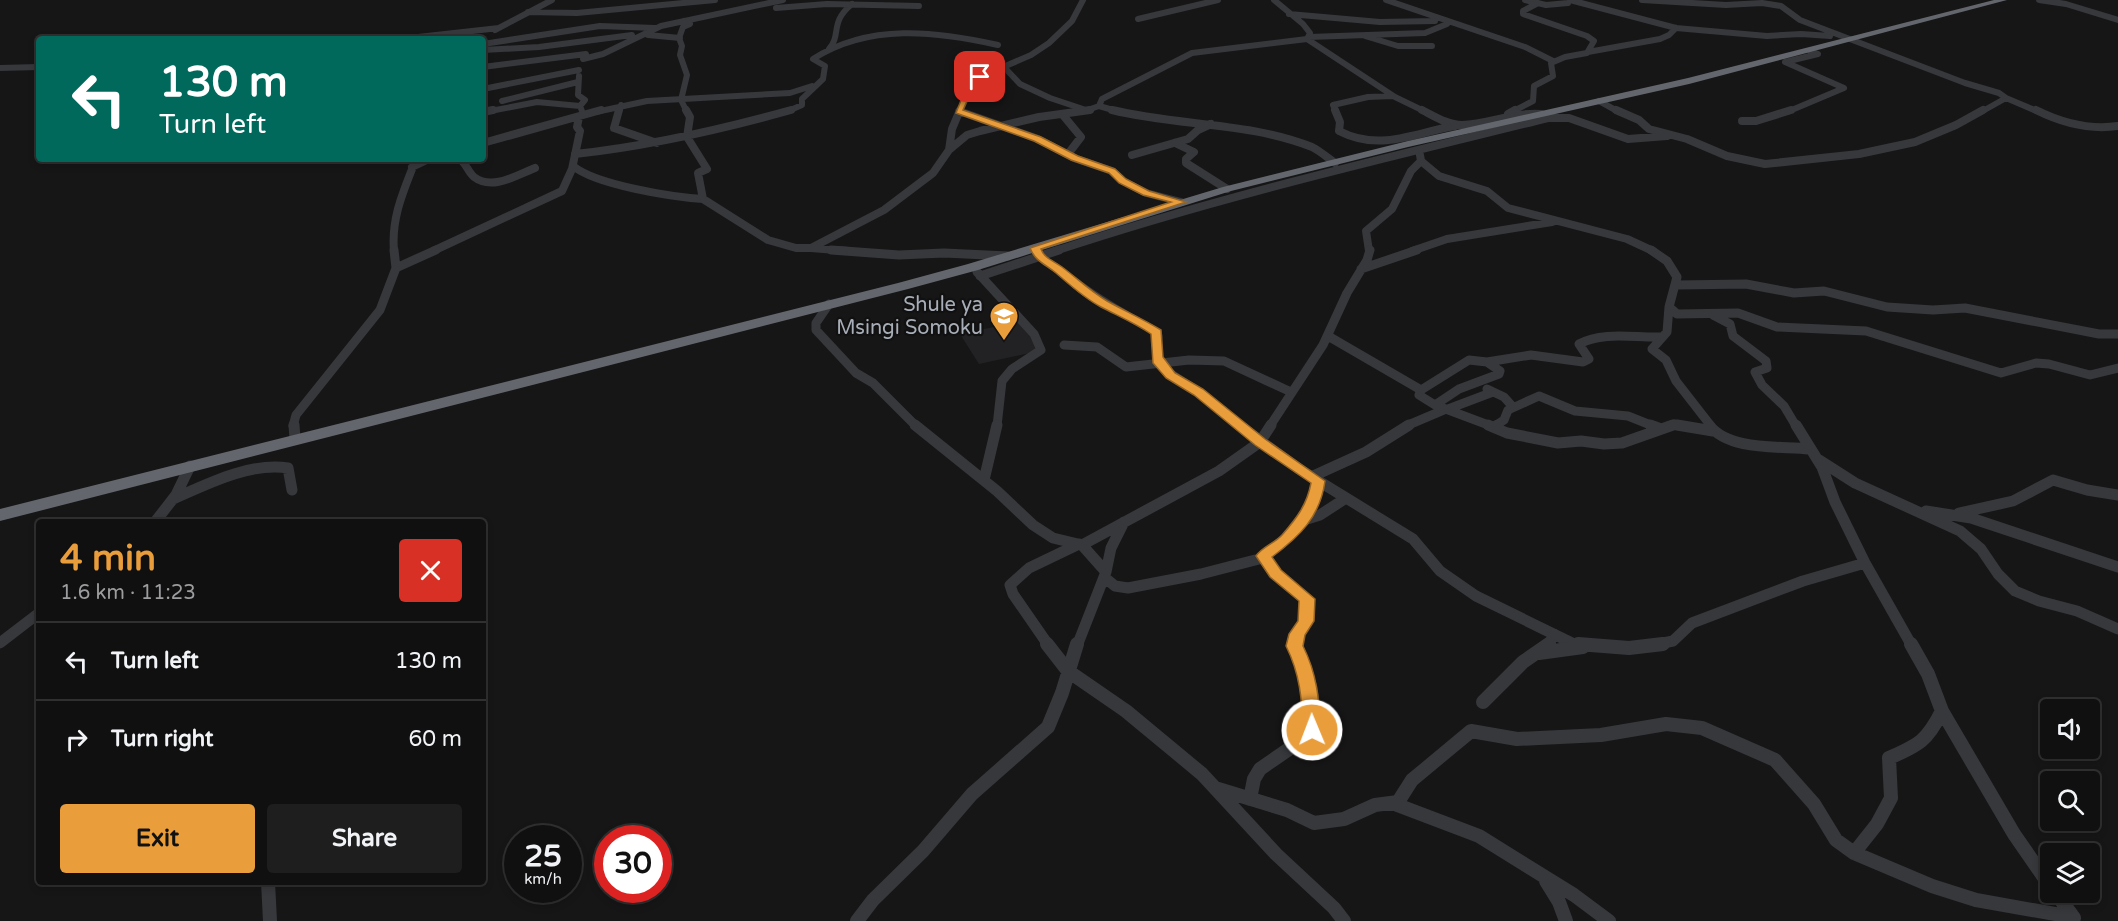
<!DOCTYPE html>
<html lang="en">
<head>
<meta charset="utf-8">
<style>
	:root { --surface:#101011; --page:#1e1e1f; --text:#f1f3f6; --muted:#9c9d9f; --line:#303031; --accent:#e99d3b }
	body { margin:0; font-family:"Varela Round",sans-serif; background:var(--page); color:var(--text); height:100vh; display:flex; flex-direction:column; font-size:22px; white-space:nowrap }
	* { box-sizing:border-box; margin:0 }
	p { font-size:20px; color:var(--muted) }
	.icon { flex:none; width:33px; height:33px; fill:none; stroke:currentColor; stroke-width:2; stroke-linecap:round; stroke-linejoin:round }
	.map { position:relative; flex:1; overflow:hidden }
	.side { position:absolute; left:36px; top:519px; width:450px; height:366px; display:flex; flex-direction:column; background:var(--surface); border-radius:6px; box-shadow:0 3px 9px #0003,0 0 0 2px var(--line) }
	.side>* { flex:none }
	.top-card { position:absolute; left:36px; top:36px; width:450px; height:126px; border-radius:6px; box-shadow:0 3px 9px #0003,0 0 0 2px var(--line); background:#00695c; color:#fff; overflow:hidden }
	.fabs { position:absolute; left:2040px; top:699px; display:grid; gap:12px }
	.fabs a { display:grid; place-items:center; width:60px; height:60px; border-radius:6px; background:var(--surface); box-shadow:0 3px 9px #0003,0 0 0 2px var(--line); font-size:30px }
	.speed { position:absolute; left:504px; top:825px; display:flex; gap:12px; font-size:30px; font-weight:700; text-align:center }
	.speed>* { display:grid; place-content:center; width:78px; height:78px; border-radius:50%; background:var(--surface); box-shadow:0 3px 9px #0003,0 0 0 2px var(--line); line-height:1 }
	.speed small { font-size:15px; font-weight:400 }
	.speed .limit { border:9px solid #d22; background:#fff; color:#111 }
	.pin { position:absolute; display:grid; place-items:center; width:51px; height:51px; color:#fff; margin:-26px; border-radius:12px; box-shadow:0 3px 9px #0006 }
	.me { position:absolute; width:66px; margin:-33px; rotate:359deg; stroke-linejoin:round; filter:drop-shadow(0 0 4px #0008) }
	.turn { display:flex; align-items:center; gap:21px; height:126px; padding:0 24px; font-size:27px }
	.turn .icon { width:78px; height:78px; stroke-width:2.5 }
	.turn b { display:block; font-size:42px; line-height:51px }
	.round { display:grid; place-items:center; flex:none; width:63px; height:63px; border-radius:6px; background:var(--page) }
	.headline { display:flex; align-items:center; justify-content:space-between; height:102px; padding:0 24px }
	h1 { font-size:36px; font-weight:700; line-height:45px; color:var(--accent) }
	.primary-button { display:flex; gap:12px; margin-top:auto; padding:12px 24px }
	.primary-button a { flex:1; height:69px; border-radius:6px; background:var(--accent); color:#111; font-size:24px; font-weight:700; line-height:69px; text-align:center }
	.primary-button a+a { background:var(--page); color:var(--text) }
	ul { padding:0; list-style:none }
	li { display:flex; align-items:center; gap:18px; height:78px; padding:0 24px; border-top:2px solid var(--line) }
	li div { flex:1 }
	li b { display:block; font-size:22px }
	li em { font-style:normal }
	.map>svg:first-child { display:block }
</style>
</head>
<body>
<div class="map">
<svg width="2118" height="921" viewBox="0 0 2118 921">
	<rect width="100%" height="100%" fill="#161617"/>
	<!-- built -->
	<path fill="#222224" d="M 1023,321 L 1044,350 L 979,364 L 960,334 Z"/>
	<g fill="none" stroke-linecap="round" stroke-linejoin="round">
		<!-- minor-far4 -->
		<path stroke="#37383c" stroke-width="6" d="M 1274,0 L 1303,24 L 1310,33 L 1307,39 L 1395,97 L 1426,112
			M 1386,0 L 1525,47 L 1553,61
			M 1525,0 L 1546,5 L 1568,3
			M 1570,0 L 1676,28 L 1767,36 L 1801,34 L 1830,36
			M 1642,0 L 1726,5 L 1762,3 L 1781,6 L 1800,20 L 1965,83 L 1999,93 L 2006,98 L 1981,112
			M 2039,0 L 2066,4 L 2118,20
			M 776,8 L 827,4 L 919,6
			M 528,12 L 577,13 L 715,0
			M 1289,14 L 1380,22 L 1435,21
			M 1138,19 L 1218,0
			M 684,21 L 690,24 L 683,27 L 679,38 L 682,46 L 680,55 L 687,75 L 681,100 L 687,112
			M 495,30 L 552,0
			M 648,35 L 680,38
			M 1365,36 L 1398,46 L 1432,46
			M 1309,37 L 1425,33 L 1447,24
			M 400,39 L 499,28
			M 483,44 L 600,26 L 655,28
			M 829,49 C 842,34 829,23 852,4
			M 483,50 L 539,47 L 632,35
			M 1588,52 L 1660,39 L 1669,35 L 1676,28
			M 583,59 L 603,54 L 661,26 L 783,0
			M 483,67 L 586,54
			M 1004,67 L 1020,84 L 1050,98 L 1083,109
			M 0,68 L 39,67
			M 579,76 L 578,95 L 585,100 L 580,106 L 582,111
			M 483,89 L 579,70
			M 2006,98 L 2039,112
			M 502,101 L 578,82
			M 1599,101 L 1619,112
			M 485,112 L 537,102 L 580,106
			M 596,112 L 647,101 L 790,93 L 812,86
			M 619,112 L 621,105
			M 786,112 L 802,105 L 802,99 L 823,79 L 825,66 L 813,59 C 869,23 936,31 998,45
			M 960,112 L 972,83 L 980,77 L 1031,55 L 1049,43 L 1072,21 L 1083,0
			M 1082,112 L 1099,106
			M 1120,112 L 1099,106 L 1102,99 L 1192,53 L 1307,39
			M 1336,112 L 1333,105 L 1368,97 L 1393,96
			M 1512,112 L 1533,101 L 1534,86 L 1553,76 L 1551,63 L 1565,57 L 1587,53 L 1594,41 L 1587,36 L 1523,14 L 1523,11 L 1538,3
			M 1787,112 L 1844,88 L 1785,62 L 1818,54 L 1810,51"/>
		<!-- minor-far3 -->
		<path stroke="#37383c" stroke-width="8" d="M 619,110 L 614,128 L 657,143
			M 686,110 L 690,117 L 687,137 L 707,169 L 698,173 L 703,199 L 768,240 L 796,248 L 811,248 L 884,210 L 933,173 L 949,150 L 952,129 L 960,110
			M 1112,110 C 1178,126 1249,122 1312,147 C 1320,151 1328,158 1335,163
			M 1335,110 L 1340,122 L 1339,131 C 1380,152 1413,133 1455,126
			M 1422,110 C 1434,116 1448,125 1462,125 C 1489,124 1514,112 1541,114
			M 1616,110 L 1639,120 L 1649,129 L 1687,139 L 1727,156 L 1765,164 L 1859,154 L 1915,142 L 1956,125 L 1983,110
			M 2036,110 C 2062,123 2090,130 2118,126
			M 959,111 L 1038,139 L 1074,158 L 1112,171 L 1123,181 L 1146,193 L 1181,202
			M 483,112 L 493,110
			M 1062,114 L 1081,137 L 1068,154
			M 1508,114 L 1515,110
			M 1742,121 L 1756,121 L 1791,110
			M 483,143 L 601,110
			M 1175,143 L 1194,152 L 1186,159 L 1186,163 L 1227,189
			M 949,150 L 967,135 L 980,131 L 1039,117 L 1090,110
			M 575,154 C 649,146 719,130 791,110
			M 1132,155 L 1188,139 L 1198,130 L 1211,124
			M 465,159 L 462,161 C 467,166 469,173 474,177 C 492,191 517,175 535,168
			M 1421,161 L 1439,176 L 1487,191 L 1508,208 L 1627,239 L 1653,251
			M 573,166 C 596,185 672,197 703,199
			M 412,167 L 429,159
			M 811,248 L 849,251
			M 1035,248 L 1036,251
			M 394,251 C 391,217 404,190 416,159
			M 433,251 L 562,191 L 572,169 L 580,131 L 577,127 L 579,117
			M 1055,251 C 1218,197 1382,159 1548,118 L 1569,118 L 1628,139 L 1667,136
			M 1369,251 L 1366,231 L 1392,209 L 1411,171 L 1421,161 L 1420,155
			M 1412,251 L 1447,239 L 1552,222"/>
		<!-- minor-far2 -->
		<path stroke="#37383c" stroke-width="9" d="M 831,250 L 899,255 L 944,253 L 1008,256
			M 1036,250 C 1040,260 1051,264 1059,270 C 1089,294 1119,312 1153,330 L 1158,336 L 1157,357 L 1165,370 L 1199,392 L 1241,426
			M 1651,250 L 1667,261 L 1677,277 L 1669,307 L 1677,314 L 1738,313 L 1777,327 L 1866,331 L 2001,373 L 2036,363 L 2049,364 L 2090,375 L 2118,368
			M 396,268 L 436,250
			M 1361,269 L 1417,250
			M 977,272 L 1034,334 L 1041,350 L 1012,369 L 1002,381 L 997,426
			M 980,276 L 1059,250
			M 1677,285 L 1746,284 L 1794,293 L 1824,291 L 1887,307 L 1933,310 L 1965,308 L 2099,334 L 2118,334
			M 829,304 L 816,323 L 816,330 L 856,373 L 873,383 L 916,426
			M 1669,307 L 1667,332 L 1652,349 L 1666,360 L 1676,381 L 1711,426
			M 1713,315 L 1730,324 L 1733,336 L 1766,361 L 1767,368 L 1755,372 L 1762,385 L 1784,406 L 1796,426
			M 1328,336 L 1421,390
			M 1064,345 L 1097,347 L 1126,367 L 1189,360 L 1224,361 L 1291,392
			M 1487,389 L 1504,397 L 1513,407
			M 1435,405 L 1459,389 L 1499,374 L 1500,371 L 1487,362
			M 1448,409 L 1493,392
			M 293,426 L 296,415 L 380,310 L 396,268 L 394,250
			M 1270,426 L 1323,345 L 1347,293 L 1367,260 L 1370,250
			M 1406,426 L 1446,409
			M 1491,426 L 1435,405 L 1419,395 L 1421,390 L 1469,360 L 1487,362 L 1531,355 L 1583,362 L 1589,359 L 1579,344 C 1603,331 1635,338 1661,337
			M 1495,426 L 1504,420 L 1508,410 L 1539,396 L 1575,411 L 1628,416 L 1653,426
			M 1668,426 L 1674,424 L 1685,426"/>
		<!-- minor-far1 -->
		<path stroke="#37383c" stroke-width="11" d="M 294,425 L 295,439
			M 915,425 L 997,491 L 1033,525 L 1053,538 L 1082,545 L 1106,572 L 1077,646
			M 1239,425 L 1299,469 L 1413,539 L 1440,571 L 1476,596 L 1574,644 L 1599,646
			M 1488,425 L 1507,433 L 1558,443 L 1581,441 L 1604,444 L 1622,443 L 1673,425
			M 1650,425 L 1661,429
			M 1677,425 L 1713,431
			M 1709,425 C 1729,451 1779,446 1809,449
			M 1796,425 L 1822,467 L 1835,502 L 1865,563 L 1912,646
			M 1494,427 L 1498,425
			M 1819,460 L 1855,483 L 1960,531 L 1981,549 L 1998,574 L 2015,591 L 2039,601 L 2077,611 L 2118,629
			M 1311,477 L 1366,452 L 1409,425
			M 984,480 L 997,425
			M 173,499 C 207,484 250,462 288,468 L 292,490
			M 1926,511 L 1971,518 L 2118,567
			M 1959,513 L 2013,501 L 2053,480 L 2087,490 L 2118,495
			M 1304,520 L 1320,515 L 1346,498
			M 155,522 L 176,495 L 190,466
			M 1082,545 L 1219,471 L 1260,442 L 1271,425
			M 1264,556 L 1275,573 L 1307,599 L 1307,615 L 1294,646
			M 1106,572 L 1111,548 L 1124,522
			M 1104,577 L 1115,586 L 1128,588 L 1201,574 L 1259,559 L 1287,538 L 1307,517 L 1309,508 L 1316,498 L 1318,481
			M 0,643 L 39,613
			M 1049,646 L 1013,594 L 1010,585 L 1029,568 L 1079,544
			M 1548,646 L 1554,634
			M 1649,646 L 1673,641 L 1692,623 L 1803,581 L 1865,563"/>
		<!-- minor -->
		<path stroke="#37383c" stroke-width="14" d="M 1047,644 L 1068,671 L 1126,711 L 1202,774 L 1276,854 L 1334,908 L 1344,921
			M 1578,644 L 1629,648 L 1663,644
			M 1911,644 L 1928,674 L 1942,711 L 2014,834 L 2050,886
			M 1539,653 L 1583,647
			M 1483,702 L 1523,662 L 1549,644
			M 1215,788 L 1287,810 L 1314,823 L 1344,819 L 1375,805 L 1398,802 L 1412,780 L 1471,731 L 1517,739 L 1601,735 L 1666,724 L 1702,728 L 1775,760 L 1814,804 L 1836,840 L 1854,853 L 1932,886 L 1976,900 L 2072,917
			M 1250,799 L 1254,779 L 1260,769 L 1305,738 L 1313,726 L 1314,711 L 1310,686 L 1294,644
			M 1392,803 L 1479,836 L 1574,895 L 1609,921
			M 1854,853 L 1877,824 L 1891,798 L 1889,758 C 1919,745 1927,741 1942,711
			M 1546,881 L 1559,902 L 1566,921
			M 268,882 L 270,921
			M 2055,892 L 2074,918
			M 857,921 L 873,900 L 923,851 L 972,794 L 1048,727 L 1062,693 L 1077,644"/>
		<!-- highway -->
		<path fill="#63676d" fill-rule="evenodd" d="M 1994,0 L 2007,0 L 1689,84 L 1408,147 L 1231,191 L 978,270 L 908,289 L 0,521 L 0,509 L 898,283 L 968,264 L 1223,187 L 1408,141 L 1688,78 Z"/>
	</g>
	<!-- route -->
	<path fill="#e99d3b" stroke="#976626" stroke-width="1.5" d="M 977,75 L 984,77 L 974,86 L 963,110 L 1041,137 L 1078,156 L 1115,169 L 1126,179 L 1149,191 L 1186,202 L 1041,249 C 1044,258 1054,261 1062,267 C 1077,278 1090,291 1107,301 C 1125,311 1143,319 1161,330 L 1163,357 L 1175,373 L 1203,389 L 1265,439 L 1325,481 C 1320,517 1300,536 1272,557 L 1281,570 L 1315,599 L 1314,621 L 1305,635 L 1303,646 C 1317,674 1319,699 1321,730 L 1318,735 L 1312,737 L 1306,735 L 1303,730 C 1302,699 1300,674 1286,646 L 1289,634 L 1298,621 L 1299,601 L 1270,577 L 1256,556 C 1262,547 1275,543 1282,535 C 1296,519 1307,505 1311,483 L 1255,445 L 1194,395 L 1166,378 L 1153,363 L 1151,334 C 1135,323 1118,316 1101,307 C 1084,298 1070,285 1056,273 C 1045,264 1035,261 1030,248 L 1171,202 L 1143,195 L 1119,183 L 1109,173 L 1071,160 L 1034,141 L 956,113 L 967,85 Z"/>
	<!-- icons -->
	<defs>
		<g id="school-pin" transform="scale(1.5)"><path d="M0 17L-7.5 6A9.5 9.5 0 1 1 7.5 6Z" fill="#e99d3b" stroke="#111112"/><path d="M0-5L7-2L0 1L-7-2ZM-4 1L0 2.5L4 1V4Q0 6-4 4Z" fill="#fff"/></g>
	</defs>
	<g fill-rule="evenodd">
		<use href="#school-pin" x="1004" y="316"/>
	</g>
	<g text-anchor="middle" stroke-width="4.5" stroke-linejoin="round" paint-order="stroke">
		<!-- poi labels -->
		<g font-size="20" fill="#a8aeb7" stroke="#111112" text-anchor="end">
			<text x="983" y="311">Shule ya<tspan x="983" dy="23">Msingi Somoku</tspan></text>
		</g>
	</g>
</svg>
<div class="fabs">
<a><svg class="icon" aria-label="sound" viewBox="0 0 24 24"><path d="M4 9h4l5-4v14l-5-4H4zM17 9q2 3 0 6"/></svg></a>
<a><svg class="icon" aria-label="search" viewBox="0 0 24 24"><circle cx="10" cy="10" r="6"/><path d="M15 15l6 6"/></svg></a>
<a><svg class="icon" aria-label="layers" viewBox="0 0 24 24"><path d="M12 4l9 5-9 5-9-5zM3 14l9 5 9-5"/></svg></a>
</div>
<div class="speed"><div>25<small>km/h</small></div><div class="limit">30</div></div>
<div class="pin" style="left:980px;top:77px;background:#d93025"><svg class="icon" aria-label="arrive" viewBox="0 0 24 24"><path d="M6 21V4h12l-3 4 3 4H6"/></svg></div>
<svg class="me" style="left:1312px;top:730px" viewBox="-20 -20 40 40"><circle r="17" fill="#e99d3b" stroke="#fff" stroke-width="3"/><path d="M0-11L8 9 0 5-8 9z" fill="#fff"/></svg>
<div class="top-card">
<div class="turn"><svg class="icon" aria-label="left" viewBox="0 0 24 24"><path d="M17 20v-9H6M10 6l-5 5 5 5"/></svg><div><b>130 m</b>Turn left</div></div>
</div>
<section class="side">
<div class="headline"><div><h1>4 min</h1><p>1.6 km · 11:23</p></div><a class="round" style="background:#d93025;color:#fff"><svg class="icon" aria-label="close" viewBox="0 0 24 24"><path d="M6 6l12 12M18 6L6 18"/></svg></a></div>
<ul>
<li><svg class="icon" aria-label="left" viewBox="0 0 24 24"><path d="M17 20v-9H6M10 6l-5 5 5 5"/></svg><div><b>Turn left</b></div><em>130 m</em></li>
<li><svg class="icon" aria-label="right" viewBox="0 0 24 24"><path d="M7 20v-9h11M14 6l5 5-5 5"/></svg><div><b>Turn right</b></div><em>60 m</em></li>
</ul>
<div class="primary-button"><a>Exit</a><a>Share</a></div>
</section>
</div>
</body>
</html>
